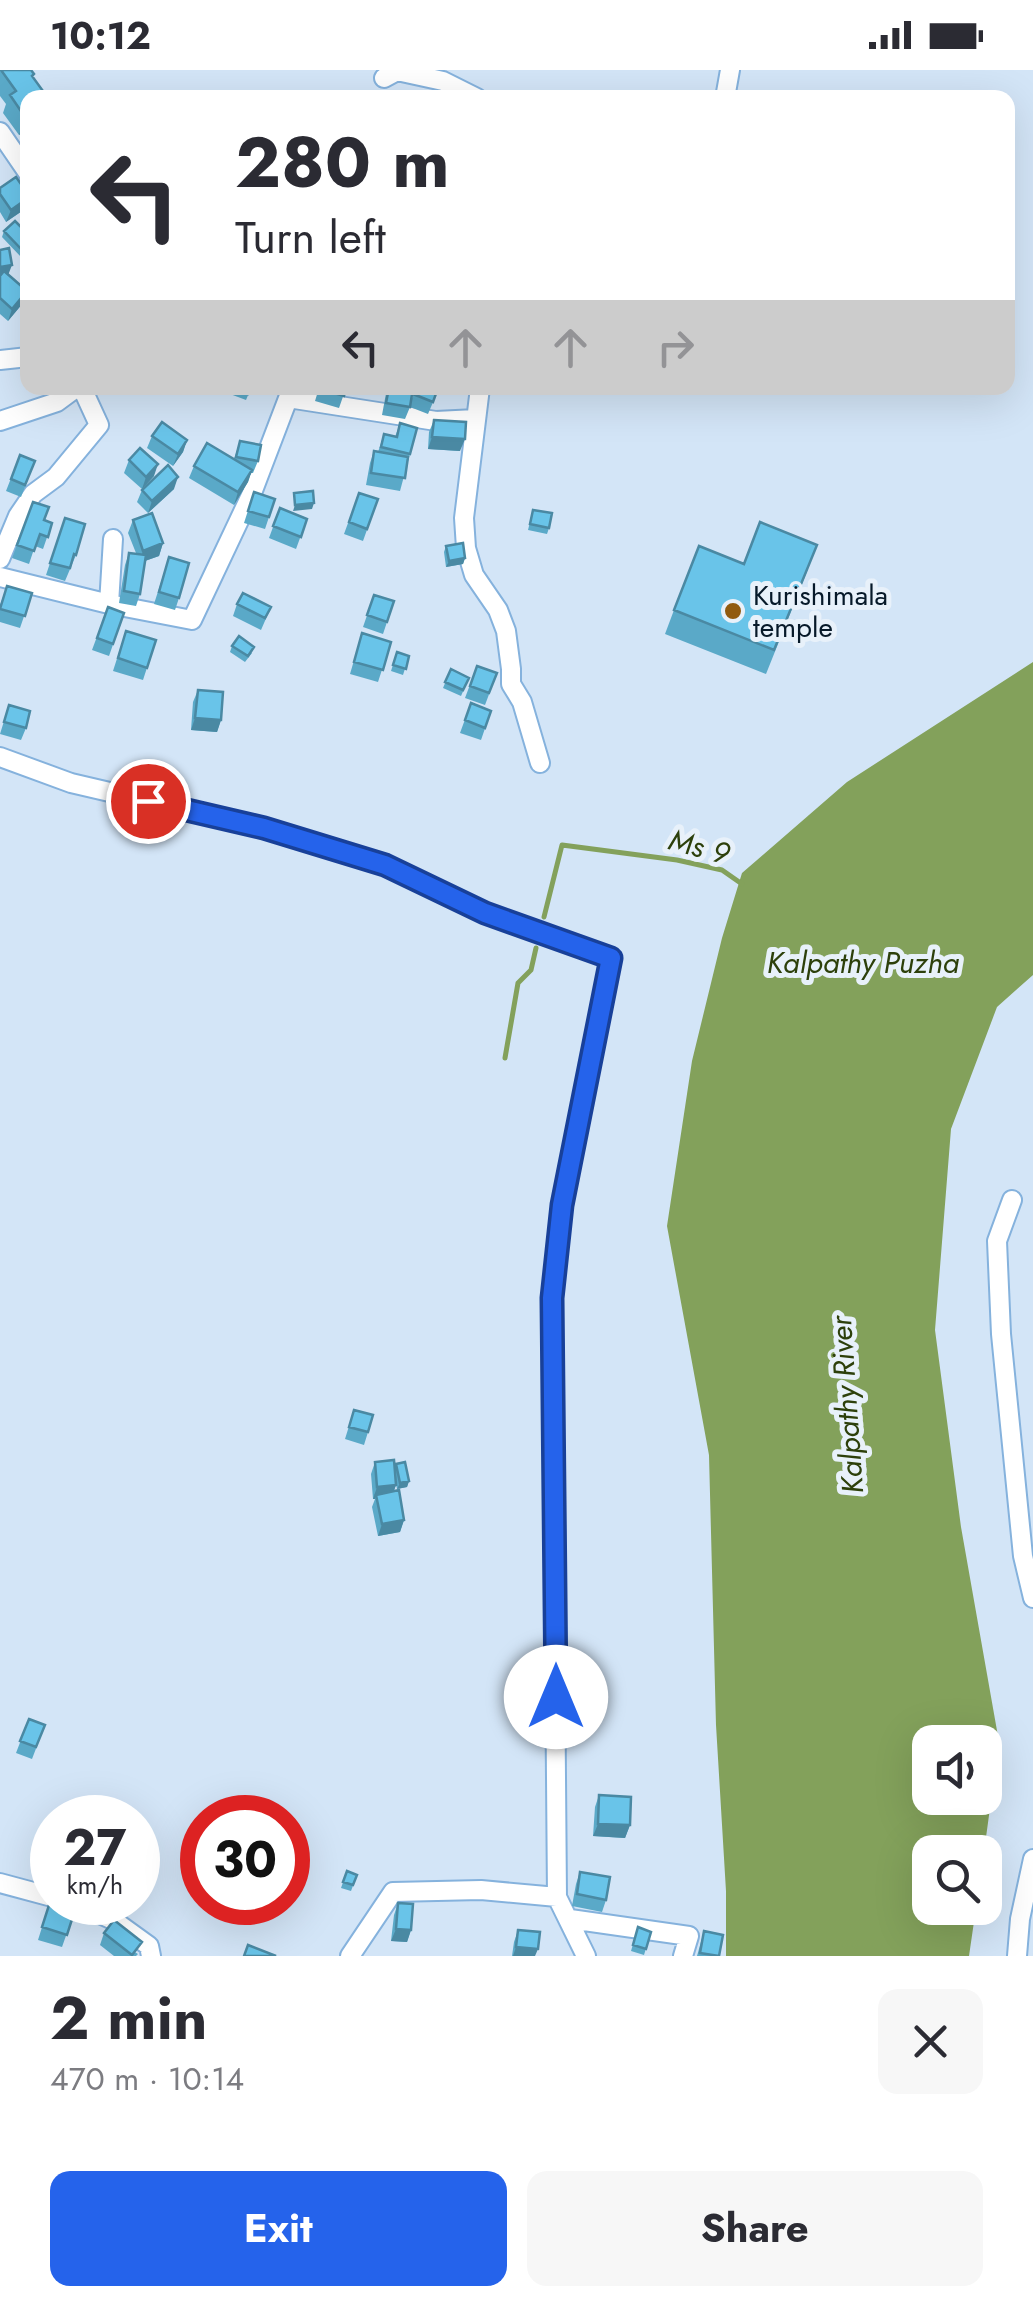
<!DOCTYPE html>
<html lang="en">
<head>
<meta charset="utf-8">
<style>
	:root { --surface:#fff; --page:#f7f7f7; --text:#2b2b33; --muted:#7c7c81; --accent:#2563eb }
	body { margin:0; font-family:Jost,sans-serif; background:var(--page); color:var(--text); height:100vh; display:flex; flex-direction:column; font-size:38px; white-space:nowrap }
	* { box-sizing:border-box; margin:0 }
	p { font-size:32px; color:var(--muted) }
	.icon { flex:none; width:55px; height:55px; fill:none; stroke:currentColor; stroke-width:2; stroke-linecap:round; stroke-linejoin:round }
	.map { position:relative; height:1886px; overflow:hidden }
	.side { display:flex; flex-direction:column; background:var(--surface); flex:1 }
	.side>* { flex:none }
	.banner { position:absolute; left:20px; top:20px; width:995px; height:305px; border-radius:20px; box-shadow:0 10px 40px #0002; background:#fff; color:var(--text); overflow:hidden }
	.controls { position:absolute; left:912px; top:1655px; display:grid; gap:20px }
	.controls a { display:grid; place-items:center; width:90px; height:90px; border-radius:20px; background:var(--surface); box-shadow:0 10px 40px #0002; font-size:50px }
	.speed { position:absolute; left:30px; top:1725px; display:flex; gap:20px; font-size:50px; font-weight:700; text-align:center }
	.speed>* { display:grid; place-content:center; width:130px; height:130px; border-radius:50%; background:var(--surface); box-shadow:0 10px 40px #0002; line-height:1 }
	.speed small { font-size:25px; font-weight:400 }
	.speed .limit { border:15px solid #d22; background:#fff; color:#111 }
	.pin { position:absolute; display:grid; place-items:center; width:85px; height:85px; color:#fff; margin:-42px; border:5px solid #fff; border-radius:50%; box-shadow:0 2px 10px #0007 }
	.me { position:absolute; width:110px; margin:-55px; rotate:0deg; stroke-linejoin:round; filter:drop-shadow(0 0 8px #0008) }
	.turn { display:flex; align-items:center; gap:35px; height:210px; padding:0 50px; font-size:45px }
	.turn .icon { width:130px; height:130px; stroke-width:2.5 }
	.turn b { display:block; font-size:70px; line-height:85px }
	.lanes { display:flex; align-items:center; height:95px; padding:0 50px; background:#0003; justify-content:center; gap:50px; direction:ltr }
	.lanes .off { opacity:.35 }
	.round { display:grid; place-items:center; flex:none; width:105px; height:105px; border-radius:20px; background:var(--page) }
	.overview { display:flex; align-items:center; justify-content:space-between; height:170px; padding:0 50px }
	h1 { font-size:60px; font-weight:700; line-height:75px }
	.cta { display:flex; gap:20px; margin-top:auto; padding:20px 50px }
	.cta a { flex:1; height:115px; border-radius:20px; background:var(--accent); color:#fff; font-size:40px; font-weight:700; line-height:115px; text-align:center }
	.cta a+a { background:var(--page); color:var(--text) }
	.status { display:flex; justify-content:space-between; align-items:center; height:70px; padding:0 50px; background:var(--surface); direction:ltr }
	.status svg { height:28px; fill:currentColor }
	.map>svg:first-child { display:block }
</style>
</head>
<body>
<div class="status"><b>10:12</b><svg viewBox="0 0 49 12"><path d="M0 12V9h3v3zM5 12V6h3v6zM10 12V3h3v9zM15 12V0h3v12zM26 1h20v11H26zM47 4h2v5h-2z"/></svg></div>
<div class="map">
<svg width="1033" height="1886" viewBox="0 0 1033 1886">
	<rect width="100%" height="100%" fill="#d3e5f7"/>
	<!-- water -->
	<path fill="#83a15b" fill-rule="evenodd" d="M 1033,592 L 1033,905 L 997,937 L 951,1059 L 935,1260 L 961,1457 L 999,1672 L 984,1782 L 930,1782 L 930,1838 L 976,1838 L 969,1886 L 726,1886 L 726,1821 L 716,1655 L 709,1385 L 667,1156 L 692,991 L 722,868 L 742,803 L 847,712 ZM 930,1672 L 985,1672 L 985,1728 L 930,1728 Z"/>
	<g fill="none" stroke-linecap="round" stroke-linejoin="round">
		<!-- stream -->
		<path stroke="#83a15b" stroke-width="5" d="M 544,847 L 562,775 L 677,790 L 722,800 L 742,814
			M 505,988 L 518,913 L 531,900 L 536,878"/>
		<!-- street casing -->
		<g stroke="#85b2dd" stroke-width="22">
			<path id="street" d="M 384,8 L 397,1 L 443,11 L 477,28
				M 725,28 L 730,0
				M 0,62 L 28,103
				M 0,290 L 28,287
				M 480,318 L 464,448 L 466,478 L 474,505 L 498,540 L 506,561 L 511,599 L 511,614 L 522,632 L 540,693
				M 288,328 L 436,351 L 476,349
				M 0,351 L 57,332 L 76,318
				M 0,489 L 18,446 L 33,424 L 56,407 L 99,355 L 82,318
				M 0,507 L 109,534 L 192,550 L 252,423 L 292,318
				M 109,534 L 113,469
				M 0,687 L 71,713 L 264,758 L 385,795 L 485,843 L 611,888 L 562,1135 L 552,1228 L 557,1827 L 586,1886
				M 1012,1130 L 997,1171 L 1001,1264 L 1023,1486 L 1033,1528
				M 0,1813 L 52,1827
				M 74,1832 L 113,1850 L 149,1876 L 151,1886
				M 570,1849 L 689,1866 L 683,1886
				M 350,1886 L 393,1822 L 481,1820 L 557,1827
				M 1017,1886 L 1020,1849 L 1033,1789"/>
		</g>
		<!-- street -->
		<use href="#street" stroke="#fff" stroke-width="18"/>
	</g>
	<!-- wall -->
	<path fill="#5aa9c8" d="M 0,0 L 34,4 L 28,28 L 28,59 L 19,65 L 3,43 L 6,34 L 0,26 Z
		M 0,118 L 25,139 L 6,152 L 0,142 Z
		M 28,143 L 28,180 L 21,187 L 2,167 L 4,161 L 20,155 L 23,147 Z
		M 0,180 L 8,205 L 27,221 L 23,233 L 8,251 L 0,244 Z
		M 232,318 L 251,318 L 246,330 L 230,324 Z
		M 319,318 L 346,318 L 339,338 L 315,331 Z
		M 387,318 L 413,318 L 411,331 L 416,318 L 439,318 L 428,344 L 410,337 L 405,349 L 382,345 Z
		M 434,350 L 460,381 L 428,379 L 429,362 Z
		M 400,353 L 410,384 L 400,421 L 366,415 L 370,393 L 374,381 L 378,382 L 384,364 L 395,367 Z
		M 152,366 L 187,370 L 183,382 L 173,396 L 147,378 Z
		M 240,371 L 258,391 L 253,403 L 251,403 L 248,412 L 234,435 L 189,408 L 194,396 L 234,389 Z
		M 20,385 L 35,391 L 21,427 L 6,421 Z
		M 129,390 L 154,406 L 142,419 L 124,403 Z
		M 174,419 L 148,443 L 137,432 L 142,420 Z
		M 254,422 L 275,429 L 265,459 L 244,453 Z
		M 359,423 L 378,429 L 363,471 L 344,464 Z
		M 33,432 L 44,450 L 52,453 L 43,479 L 35,476 L 29,494 L 12,488 Z
		M 280,438 L 307,449 L 296,479 L 269,468 Z
		M 533,440 L 549,458 L 547,464 L 528,460 Z
		M 65,448 L 76,485 L 65,511 L 46,505 Z
		M 133,450 L 163,473 L 159,486 L 145,491 L 140,524 L 136,536 L 119,533 L 125,495 L 129,483 L 136,483 L 128,463 Z
		M 446,476 L 465,488 L 463,494 L 446,497 L 444,482 Z
		M 169,487 L 179,528 L 175,540 L 154,534 Z
		M 744,494 L 808,499 L 766,604 L 665,564 L 674,540 Z
		M 7,516 L 32,523 L 20,558 L 0,552 L 0,535 Z
		M 374,525 L 394,531 L 383,564 L 363,557 Z
		M 237,534 L 271,537 L 261,560 L 233,546 Z
		M 108,537 L 124,543 L 109,586 L 92,580 Z
		M 362,563 L 391,572 L 378,612 L 350,604 Z
		M 156,570 L 143,610 L 113,601 L 122,573 Z
		M 232,576 L 252,583 L 245,592 L 230,582 Z
		M 397,582 L 409,586 L 403,605 L 391,601 Z
		M 477,596 L 497,603 L 485,635 L 465,628 Z
		M 451,599 L 469,608 L 461,626 L 443,618 Z
		M 198,620 L 221,650 L 217,662 L 191,660 L 193,632 Z
		M 471,633 L 491,641 L 481,670 L 460,663 Z
		M 9,635 L 26,658 L 21,670 L 0,664 Z
		M 354,1340 L 368,1362 L 364,1375 L 345,1369 Z
		M 375,1392 L 394,1398 L 396,1394 L 409,1411 L 407,1417 L 397,1419 L 395,1409 L 396,1415 L 394,1421 L 404,1450 L 400,1462 L 378,1466 L 372,1437 L 375,1429 L 373,1429 L 371,1404 Z
		M 29,1649 L 45,1655 L 32,1689 L 16,1683 Z
		M 599,1725 L 630,1755 L 625,1768 L 593,1766 L 595,1737 Z
		M 347,1801 L 357,1805 L 351,1821 L 341,1818 Z
		M 580,1802 L 606,1830 L 602,1842 L 572,1836 L 576,1814 Z
		M 398,1833 L 411,1860 L 407,1872 L 391,1871 L 394,1845 Z
		M 49,1835 L 74,1843 L 62,1877 L 38,1870 Z
		M 638,1857 L 651,1862 L 644,1885 L 631,1881 Z
		M 518,1860 L 535,1886 L 512,1886 L 514,1872 Z
		M 704,1861 L 719,1886 L 697,1886 Z
		M 104,1863 L 138,1884 L 136,1886 L 114,1886 L 100,1875 Z"/>
	<!-- shaded-wall -->
	<path fill="#4a89a3" d="M 28,45 L 28,59 L 19,65 L 25,47 Z
		M 28,128 L 25,139 L 6,152 L 11,140 Z
		M 12,195 L 7,208 L 0,209 L 0,197 Z
		M 27,221 L 23,233 L 8,251 L 12,239 Z
		M 432,367 L 465,369 L 460,381 L 428,379 Z
		M 187,370 L 183,382 L 173,396 L 178,384 Z
		M 158,394 L 154,406 L 142,419 L 146,407 Z
		M 252,400 L 248,412 L 234,435 L 238,422 Z
		M 178,407 L 174,419 L 148,443 L 152,431 Z
		M 314,433 L 312,439 L 293,441 L 295,435 Z
		M 163,473 L 159,486 L 139,493 L 143,481 Z
		M 465,488 L 463,494 L 446,497 L 449,491 Z
		M 195,648 L 221,650 L 217,662 L 191,660 Z
		M 409,1411 L 407,1417 L 397,1419 L 400,1413 Z
		M 396,1415 L 391,1428 L 376,1425 L 375,1429 L 373,1429 L 377,1417 Z
		M 404,1450 L 400,1462 L 378,1466 L 382,1454 Z
		M 598,1754 L 630,1755 L 625,1768 L 593,1766 Z
		M 396,1859 L 411,1860 L 407,1872 L 391,1871 Z
		M 516,1877 L 538,1879 L 535,1886 L 513,1886 Z"/>
	<!-- building -->
	<path fill="#69c4e9" stroke="#4a89a3" stroke-width="2.5" d="M 1,0 L 31,0 L 34,4 L 32,6 L 48,28 L 28,28 L 28,45 L 25,47 L 10,25 L 16,21 Z
		M 16,107 L 28,124 L 28,128 L 11,140 L 0,124 L 0,118 Z
		M 15,151 L 28,164 L 28,176 L 23,181 L 4,161 Z
		M 9,178 L 12,195 L 0,197 L 0,180 Z
		M 4,201 L 27,221 L 12,239 L 0,228 L 0,206 Z
		M 232,318 L 251,318 L 248,324 Z
		M 320,318 L 346,318 L 344,326 L 320,319 Z
		M 389,318 L 413,318 L 410,337 L 386,333 Z
		M 416,318 L 438,318 L 433,332 L 413,324 Z
		M 434,350 L 466,352 L 465,369 L 432,367 Z
		M 162,352 L 187,370 L 178,384 L 152,366 Z
		M 400,353 L 417,358 L 410,384 L 381,377 L 384,364 L 397,367 Z
		M 240,371 L 261,375 L 258,391 L 236,387 Z
		M 207,373 L 252,400 L 238,422 L 194,396 Z
		M 140,378 L 158,394 L 146,407 L 129,390 Z
		M 374,381 L 408,387 L 405,408 L 371,403 Z
		M 20,385 L 35,391 L 25,415 L 11,409 Z
		M 168,395 L 178,407 L 152,431 L 142,420 Z
		M 313,421 L 314,433 L 295,435 L 294,423 Z
		M 254,422 L 275,429 L 269,447 L 248,441 Z
		M 359,423 L 378,429 L 367,459 L 349,452 Z
		M 33,432 L 49,437 L 44,450 L 52,453 L 48,467 L 40,464 L 34,481 L 17,475 Z
		M 280,438 L 307,449 L 301,467 L 273,456 Z
		M 533,440 L 552,443 L 549,458 L 530,454 Z
		M 152,443 L 163,473 L 143,481 L 133,450 Z
		M 65,448 L 85,454 L 76,485 L 74,484 L 70,498 L 50,493 Z
		M 760,452 L 817,475 L 774,580 L 674,540 L 699,476 L 744,494 Z
		M 463,473 L 465,488 L 449,491 L 446,476 Z
		M 129,483 L 146,485 L 140,524 L 124,521 Z
		M 169,487 L 189,493 L 179,528 L 159,522 Z
		M 7,516 L 32,523 L 25,546 L 0,539 Z
		M 243,523 L 271,537 L 265,548 L 237,534 Z
		M 374,525 L 394,531 L 387,552 L 367,545 Z
		M 108,537 L 124,543 L 113,574 L 97,568 Z
		M 126,561 L 156,570 L 147,598 L 118,588 Z
		M 362,563 L 391,572 L 383,600 L 354,592 Z
		M 239,566 L 254,577 L 248,586 L 232,576 Z
		M 397,582 L 409,586 L 406,599 L 393,595 Z
		M 477,596 L 497,603 L 489,623 L 470,616 Z
		M 451,599 L 469,608 L 463,620 L 445,612 Z
		M 198,620 L 223,622 L 221,650 L 195,648 Z
		M 471,633 L 491,641 L 485,658 L 465,650 Z
		M 9,635 L 30,641 L 26,658 L 4,652 Z
		M 354,1340 L 373,1345 L 368,1362 L 349,1357 Z
		M 394,1390 L 396,1415 L 377,1417 L 375,1392 Z
		M 405,1392 L 409,1411 L 400,1413 L 396,1394 Z
		M 399,1420 L 404,1450 L 382,1454 L 376,1425 Z
		M 29,1649 L 45,1655 L 36,1677 L 20,1671 Z
		M 599,1725 L 631,1727 L 630,1755 L 598,1754 Z
		M 347,1801 L 357,1805 L 353,1815 L 343,1812 Z
		M 580,1802 L 610,1807 L 606,1830 L 577,1824 Z
		M 398,1833 L 413,1834 L 411,1860 L 396,1859 Z
		M 49,1835 L 74,1843 L 67,1865 L 42,1857 Z
		M 114,1850 L 142,1872 L 132,1885 L 104,1863 Z
		M 638,1857 L 651,1862 L 646,1879 L 633,1875 Z
		M 518,1860 L 540,1862 L 538,1879 L 516,1877 Z
		M 704,1861 L 723,1865 L 719,1886 L 700,1883 Z
		M 248,1875 L 276,1886 L 244,1886 Z"/>
	<g fill="none" stroke-linecap="round" stroke-linejoin="round">
		<!-- route casing -->
		<g stroke="#184099" stroke-width="25">
			<path id="route" d="M 148,731 L 264,758 L 385,795 L 485,843 L 611,888 L 562,1135 L 552,1228 L 556,1627"/>
		</g>
		<!-- route -->
		<use href="#route" stroke="#2563eb" stroke-width="18"/>
	</g>
	<!-- markers -->
	<circle fill="#915b10" stroke="#e8f1fa" stroke-width="4" cx="733" cy="541" r="10"/>
	<g text-anchor="middle" stroke-width="10" stroke-linejoin="round" paint-order="stroke">
		<!-- poi labels -->
		<g font-size="28" fill="#071929" stroke="#e8f1fa" text-anchor="start">
			<text x="753" y="535">Kurishimala<tspan x="753" dy="32">temple</tspan></text>
		</g>
		<!-- water labels -->
		<g font-size="30" font-style="italic" fill="#2d400b" stroke="#e8f1fa">
			<text transform="translate(699 777) rotate(15)" y="10">Ms 9</text>
			<text x="863" y="903">Kalpathy Puzha</text>
			<text transform="translate(847 1335) rotate(-94)" y="10">Kalpathy River</text>
		</g>
	</g>
</svg>
<div class="controls">
<a><svg class="icon" aria-label="sound" viewBox="0 0 24 24"><path d="M4 9h4l5-4v14l-5-4H4zM17 9q2 3 0 6"/></svg></a>
<a><svg class="icon" aria-label="search" viewBox="0 0 24 24"><circle cx="10" cy="10" r="6"/><path d="M15 15l6 6"/></svg></a>
</div>
<div class="speed"><div>27<small>km/h</small></div><div class="limit">30</div></div>
<div class="pin" style="left:148px;top:731px;background:#d93025"><svg class="icon" aria-label="arrive" viewBox="0 0 24 24"><path d="M6 21V4h12l-3 4 3 4H6"/></svg></div>
<svg class="me" style="left:556px;top:1627px" viewBox="-20 -20 40 40"><circle r="19" fill="#fff"/><path d="M0-13L10 11 0 6-10 11z" fill="#2563eb"/></svg>
<div class="banner">
<div class="turn"><svg class="icon" aria-label="left" viewBox="0 0 24 24"><path d="M17 20v-9H6M10 6l-5 5 5 5"/></svg><div><b>280 m</b>Turn left</div></div>
<div class="lanes"><svg class="icon" aria-label="left" viewBox="0 0 24 24"><path d="M17 20v-9H6M10 6l-5 5 5 5"/></svg><svg class="icon off" aria-label="ahead" viewBox="0 0 24 24"><path d="M12 20V5M6 11l6-6 6 6"/></svg><svg class="icon off" aria-label="ahead" viewBox="0 0 24 24"><path d="M12 20V5M6 11l6-6 6 6"/></svg><svg class="icon off" aria-label="right" viewBox="0 0 24 24"><path d="M7 20v-9h11M14 6l5 5-5 5"/></svg></div>
</div>
</div>
<section class="side">
<div class="overview"><div><h1>2 min</h1><p>470 m · 10:14</p></div><a class="round"><svg class="icon" aria-label="close" viewBox="0 0 24 24"><path d="M6 6l12 12M18 6L6 18"/></svg></a></div>
<div class="cta"><a>Exit</a><a>Share</a></div>
</section>
</body>
</html>
